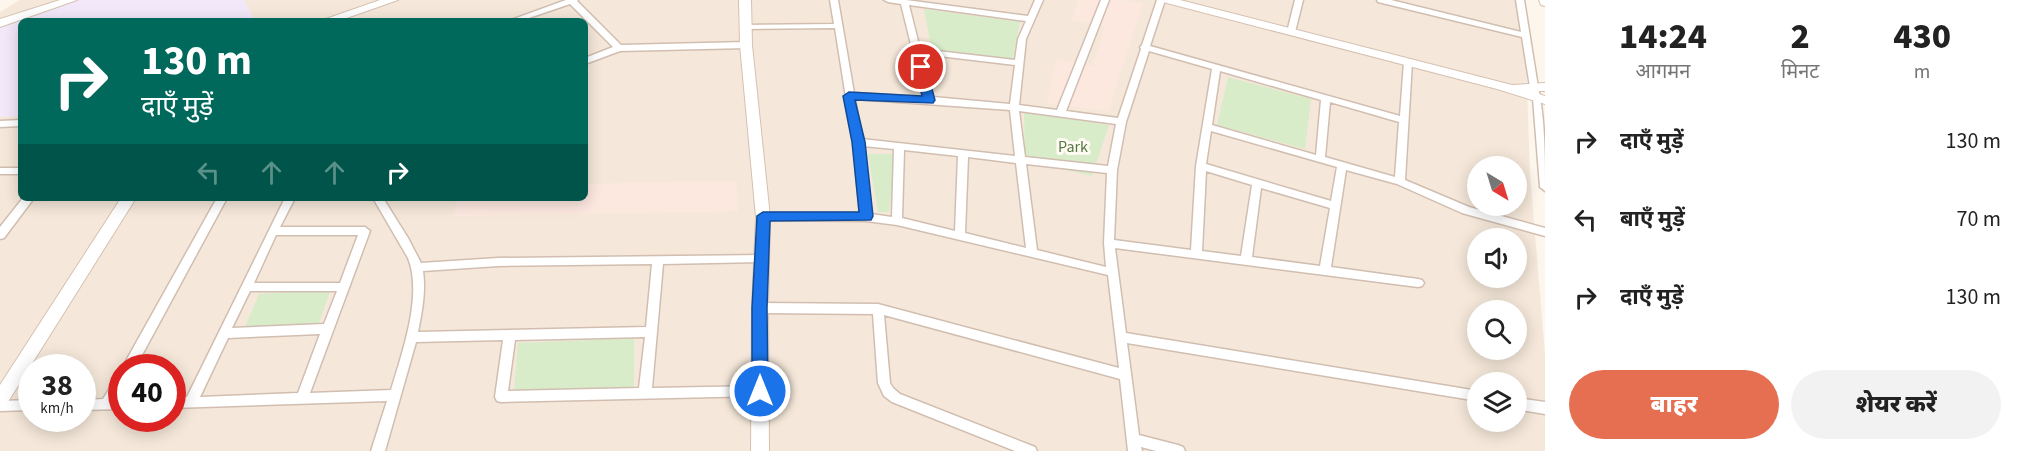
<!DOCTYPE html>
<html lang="hi">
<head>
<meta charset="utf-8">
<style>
	:root { --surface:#fff; --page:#f2f2f2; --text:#222; --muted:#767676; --accent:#e76f51 }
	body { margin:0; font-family:"Source Sans 3","Noto Sans Devanagari",sans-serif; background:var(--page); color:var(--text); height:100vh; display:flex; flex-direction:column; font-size:22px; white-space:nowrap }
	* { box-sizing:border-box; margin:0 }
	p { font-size:20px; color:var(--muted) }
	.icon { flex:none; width:33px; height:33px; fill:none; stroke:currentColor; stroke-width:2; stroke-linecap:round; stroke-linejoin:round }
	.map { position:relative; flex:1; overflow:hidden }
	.drawer { display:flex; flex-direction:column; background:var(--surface); width:480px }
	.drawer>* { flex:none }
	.guide { position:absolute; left:18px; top:18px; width:570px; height:183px; border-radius:9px; box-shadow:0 3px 15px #0003; background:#00695c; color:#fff; overflow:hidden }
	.needle { width:39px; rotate:142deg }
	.controls { position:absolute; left:1467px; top:156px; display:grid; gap:12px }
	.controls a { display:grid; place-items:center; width:60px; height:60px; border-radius:50%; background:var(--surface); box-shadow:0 3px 15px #0003; font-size:30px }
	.speed { position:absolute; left:18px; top:354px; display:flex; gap:12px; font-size:30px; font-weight:700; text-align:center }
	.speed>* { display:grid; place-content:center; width:78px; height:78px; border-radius:50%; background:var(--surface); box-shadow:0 3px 15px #0003; line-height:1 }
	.speed small { font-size:15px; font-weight:400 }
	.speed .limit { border:9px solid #d22; background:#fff; color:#111 }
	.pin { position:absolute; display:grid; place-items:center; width:51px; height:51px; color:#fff; margin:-26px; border:3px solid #fff; border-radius:50%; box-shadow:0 2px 6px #0007 }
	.me { position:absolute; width:66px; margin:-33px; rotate:0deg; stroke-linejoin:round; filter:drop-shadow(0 0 4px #0008) }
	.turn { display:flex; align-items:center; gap:21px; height:126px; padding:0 24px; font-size:27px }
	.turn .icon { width:78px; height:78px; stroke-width:2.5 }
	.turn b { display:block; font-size:42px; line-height:51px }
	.lanes { display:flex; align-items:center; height:57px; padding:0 24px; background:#0003; justify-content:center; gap:30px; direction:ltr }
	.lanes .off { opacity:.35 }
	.eta { display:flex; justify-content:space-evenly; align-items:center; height:102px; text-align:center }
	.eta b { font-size:36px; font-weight:800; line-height:42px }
	.cta { display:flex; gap:12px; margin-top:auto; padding:12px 24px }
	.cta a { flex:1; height:69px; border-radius:36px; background:var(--accent); color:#fff; font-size:24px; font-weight:800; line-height:69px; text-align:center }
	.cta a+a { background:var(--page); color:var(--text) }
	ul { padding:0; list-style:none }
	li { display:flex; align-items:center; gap:18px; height:78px; padding:0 24px }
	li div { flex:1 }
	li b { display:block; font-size:22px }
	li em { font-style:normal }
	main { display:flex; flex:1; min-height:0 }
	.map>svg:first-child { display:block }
</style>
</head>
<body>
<main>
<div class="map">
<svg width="1545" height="451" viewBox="0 0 1545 451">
	<rect width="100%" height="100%" fill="#fdf6ec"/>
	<!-- residential -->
	<path fill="#f5e8da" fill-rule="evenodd" d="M 20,0 L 1524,0 L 1530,174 L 1545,354 L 1545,451 L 0,451 L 0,12 ZM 21,21 L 585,21 L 585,198 L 21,198 ZM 1478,166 L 1516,166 L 1516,206 L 1478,206 ZM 1478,238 L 1516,238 L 1516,278 L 1478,278 ZM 1478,310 L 1516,310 L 1516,350 L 1478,350 ZM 32,368 L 82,368 L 82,418 L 32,418 ZM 122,368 L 172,368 L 172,418 L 122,418 ZM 1478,382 L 1516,382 L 1516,422 L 1478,422 Z"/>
	<!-- commercial -->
	<path fill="#fde8e0" d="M 1078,0 L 1122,0 L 1143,4 L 1108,111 L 1047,103 L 1056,59 L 1093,66 L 1105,26 L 1072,20 Z
		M 736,181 L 738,211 L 453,216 L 458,198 L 585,198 L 585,184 Z"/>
	<!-- education -->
	<path fill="#f3e8fa" d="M 72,0 L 244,0 L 255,21 L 21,21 L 21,116 L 0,117 L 0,24 Z"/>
	<!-- green -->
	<path fill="#d8ecc9" d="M 924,9 L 1020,22 L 1012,62 L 932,52 Z
		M 1228,77 L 1311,99 L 1305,149 L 1217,125 Z
		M 1024,112 L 1109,125 L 1092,176 L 1025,160 Z
		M 868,154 L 896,154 L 889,212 L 878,212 Z
		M 331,289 L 319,323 L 245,327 L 259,294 Z
		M 634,338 L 634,387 L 514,391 L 518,343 Z"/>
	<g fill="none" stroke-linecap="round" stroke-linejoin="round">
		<!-- street casing -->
		<g stroke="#d1beb0" stroke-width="3">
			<path id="street" d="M 566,0 L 578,0 L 577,1 L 621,45 L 746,42 L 750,45 L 746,48 L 620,51 L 585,64 L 585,58 L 613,47 L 570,4 L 520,21 L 508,21 Z
				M 830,0 L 838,0 L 854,93 L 924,97 L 901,4 L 888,2 L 884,0 L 906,0 L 1028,16 L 1035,0 L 1043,0 L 1026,39 L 1019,105 L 1057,110 L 1101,0 L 1109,0 L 1066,111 L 1118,118 L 1141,49 L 1140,47 L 1142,45 L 1157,0 L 1165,0 L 1150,46 L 1400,116 L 1404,62 L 1405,60 L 1411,60 L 1412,62 L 1405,180 L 1469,207 L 1545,228 L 1545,236 L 1462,213 L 1397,184 L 1346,170 L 1331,267 L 1418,279 L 1422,280 L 1424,283 L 1422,286 L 1418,287 L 1115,248 L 1126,333 L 1478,391 L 1478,401 L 1127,343 L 1139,435 L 1178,445 L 1183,447 L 1185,451 L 1156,451 L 1141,447 L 1142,451 L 1128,451 L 1120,379 L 884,315 L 890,383 L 893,388 L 900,394 L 1035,447 L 1037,451 L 1015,451 L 892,402 L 884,396 L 878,383 L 873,314 L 760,313 L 756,311 L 754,308 L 756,305 L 760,303 L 878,304 L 1119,368 L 1108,275 L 897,225 L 866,221 L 759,220 L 758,217 L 763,213 L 860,213 L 853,142 L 835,28 L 746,29 L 742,27 L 746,25 L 834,24 ZM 909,5 L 1026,21 L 1018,39 L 1015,60 L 920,49 ZM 1149,51 L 1212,69 L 1196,166 L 1191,250 L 1114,240 L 1117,170 L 1126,122 ZM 922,54 L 1015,65 L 1010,104 L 933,97 ZM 1220,71 L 1321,100 L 1316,155 L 1212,125 ZM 855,99 L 1010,110 L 1015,156 L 862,139 ZM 1330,102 L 1399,122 L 1395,177 L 1325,157 ZM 1019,111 L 1116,124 L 1108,166 L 1025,157 ZM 1211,131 L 1337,167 L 1331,201 L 1206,164 ZM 863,146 L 894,149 L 892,217 L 871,214 ZM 904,150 L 958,156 L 955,231 L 902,218 ZM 968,157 L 1016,163 L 1026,248 L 965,233 ZM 1026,164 L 1107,173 L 1104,243 L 1106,267 L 1037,250 ZM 1206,171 L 1252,185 L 1241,256 L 1202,251 ZM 1261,188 L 1330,208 L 1320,266 L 1252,257 Z
				M 1295,0 L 1303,0 L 1295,32 L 1291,34 L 1287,32 Z
				M 1377,0 L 1391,0 L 1521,32 L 1516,0 L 1524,0 L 1538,87 C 1545,119 1545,157 1545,191 L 1540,187 L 1533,98 L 1530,87 L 1522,37 L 1378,2 Z
				M 21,120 L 21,126 L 0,127 L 0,121 Z
				M 0,168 L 21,168 L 21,174 L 0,174 Z
				M 23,198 L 34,198 L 4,238 L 0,239 L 0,227 Z
				M 217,198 L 227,198 L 135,368 L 122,368 Z
				M 285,198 L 295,198 L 280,227 L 365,227 L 370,231 L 310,393 L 391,390 C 402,353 423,295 408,258 L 373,198 L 383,198 L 408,238 L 421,263 L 498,258 L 765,255 L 766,258 L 765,261 L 761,262 L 663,264 L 652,388 L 760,386 L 764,387 L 766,391 L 764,395 L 760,396 L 501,402 L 497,401 L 495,397 L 503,340 L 416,342 L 385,451 L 371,451 L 387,401 L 172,408 L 172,398 L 187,397 ZM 276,235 L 358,235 L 340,283 L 254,283 ZM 652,264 L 646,327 L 418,332 C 422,312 426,291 423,271 L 498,266 ZM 250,291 L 337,291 L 324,324 L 232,328 ZM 320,334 L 298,393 L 200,397 L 228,338 ZM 645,337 L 639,388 L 508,391 L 515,340 Z
				M 122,374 L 122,391 L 117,399 L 122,399 L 122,409 L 82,410 L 82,400 L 103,399 L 118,375 Z
				M 1516,398 L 1545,402 L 1545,414 L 1516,409 Z
				M 32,400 L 32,410 L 0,411 L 0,401 Z"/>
		</g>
		<!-- secondary casing -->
		<g stroke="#d6c0b0" stroke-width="2">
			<path id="secondary" d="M 60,0 L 77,0 L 0,27 L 0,19 Z
				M 380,0 L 398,0 L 338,21 L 320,21 Z
				M 739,0 L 751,0 L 752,45 L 770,217 L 768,308 L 769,451 L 751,451 L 752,308 L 756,217 L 740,45 Z
				M 1161,0 L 1180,0 L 1512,85 L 1545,83 L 1545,91 L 1531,91 L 1545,96 L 1545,104 L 1497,89 L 1163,2 Z
				M 1539,0 L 1545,0 L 1545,6 L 1541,5 Z
				M 121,198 L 136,198 L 6,405 L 0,408 L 0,385 Z"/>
		</g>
		<!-- street -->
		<use href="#street" fill="#fff" fill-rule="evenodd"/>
		<!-- secondary -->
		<use href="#secondary" fill="#fff" fill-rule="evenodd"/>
	</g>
	<!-- route -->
	<path fill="#1a73e8" stroke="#114b97" stroke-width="1.5" d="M 921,64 L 926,67 L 935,100 L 933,103 L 855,100 L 865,142 L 873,216 L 871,220 L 770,221 L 767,308 L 768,391 L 765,396 L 760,398 L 754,396 L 752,391 L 752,308 L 757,216 L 763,212 L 859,212 L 852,142 L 843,96 L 849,92 L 922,96 L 915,67 Z"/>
	<g text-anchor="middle" stroke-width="6" stroke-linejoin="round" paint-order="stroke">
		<!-- park labels -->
		<g font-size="16" fill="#537a41" stroke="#fffaf3">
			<text x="1073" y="152">Park</text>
		</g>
	</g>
</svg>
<div class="controls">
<a><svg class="needle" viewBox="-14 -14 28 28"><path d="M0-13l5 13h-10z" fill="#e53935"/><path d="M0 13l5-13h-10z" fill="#767676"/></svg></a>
<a><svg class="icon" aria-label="sound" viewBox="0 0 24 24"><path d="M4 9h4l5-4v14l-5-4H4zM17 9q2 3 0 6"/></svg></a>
<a><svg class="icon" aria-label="search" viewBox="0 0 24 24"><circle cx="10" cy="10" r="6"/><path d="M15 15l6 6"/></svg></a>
<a><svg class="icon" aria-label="layers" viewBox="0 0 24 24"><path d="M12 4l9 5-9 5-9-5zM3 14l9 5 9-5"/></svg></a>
</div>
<div class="speed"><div>38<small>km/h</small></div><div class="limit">40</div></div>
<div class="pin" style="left:921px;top:67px;background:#d93025"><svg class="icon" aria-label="arrive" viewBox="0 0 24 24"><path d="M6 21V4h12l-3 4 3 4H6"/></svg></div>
<svg class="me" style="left:760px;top:391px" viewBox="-20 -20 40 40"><circle r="17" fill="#1a73e8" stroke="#fff" stroke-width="3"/><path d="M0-11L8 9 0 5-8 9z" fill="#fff"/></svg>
<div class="guide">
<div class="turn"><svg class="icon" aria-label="right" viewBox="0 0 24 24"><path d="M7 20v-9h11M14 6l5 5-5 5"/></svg><div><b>130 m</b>दाएँ मुड़ें</div></div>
<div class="lanes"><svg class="icon off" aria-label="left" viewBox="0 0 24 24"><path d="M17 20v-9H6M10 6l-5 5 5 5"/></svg><svg class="icon off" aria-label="ahead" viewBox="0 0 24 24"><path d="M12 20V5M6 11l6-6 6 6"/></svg><svg class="icon off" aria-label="ahead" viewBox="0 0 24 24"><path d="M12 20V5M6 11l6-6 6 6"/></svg><svg class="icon" aria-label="right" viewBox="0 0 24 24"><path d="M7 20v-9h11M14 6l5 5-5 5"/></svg></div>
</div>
</div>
<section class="drawer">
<div class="eta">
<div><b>14:24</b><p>आगमन</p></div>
<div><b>2</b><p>मिनट</p></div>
<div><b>430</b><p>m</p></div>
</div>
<ul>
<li><svg class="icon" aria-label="right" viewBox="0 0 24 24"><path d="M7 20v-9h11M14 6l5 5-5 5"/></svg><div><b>दाएँ मुड़ें</b></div><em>130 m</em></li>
<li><svg class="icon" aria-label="left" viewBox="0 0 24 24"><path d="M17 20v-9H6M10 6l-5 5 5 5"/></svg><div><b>बाएँ मुड़ें</b></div><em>70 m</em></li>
<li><svg class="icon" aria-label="right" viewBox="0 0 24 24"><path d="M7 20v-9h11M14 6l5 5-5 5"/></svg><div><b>दाएँ मुड़ें</b></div><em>130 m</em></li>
</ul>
<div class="cta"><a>बाहर</a><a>शेयर करें</a></div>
</section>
</main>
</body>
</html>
